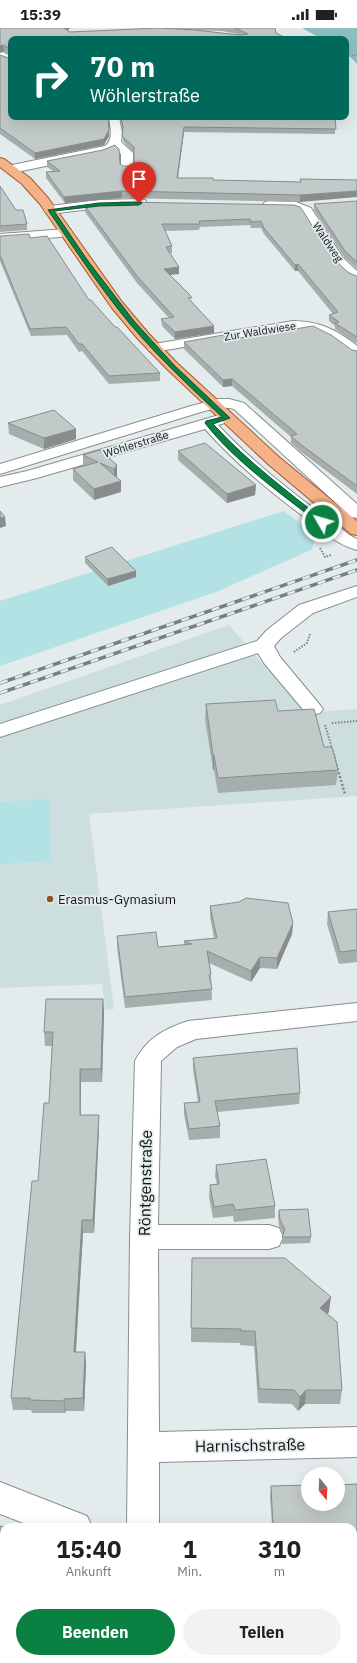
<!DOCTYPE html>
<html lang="de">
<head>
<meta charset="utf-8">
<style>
	:root { --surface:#fff; --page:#f2f2f2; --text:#202124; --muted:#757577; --accent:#0b8043 }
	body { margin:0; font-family:"IBM Plex Sans",sans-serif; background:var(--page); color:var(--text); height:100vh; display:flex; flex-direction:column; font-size:15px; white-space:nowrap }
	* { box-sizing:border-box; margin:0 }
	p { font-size:13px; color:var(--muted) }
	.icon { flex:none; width:22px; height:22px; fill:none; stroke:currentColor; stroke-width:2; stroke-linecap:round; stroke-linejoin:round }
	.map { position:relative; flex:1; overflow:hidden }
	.details { position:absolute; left:0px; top:1495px; width:357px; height:140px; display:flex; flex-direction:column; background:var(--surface); border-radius:12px 12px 0 0; box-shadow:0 4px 16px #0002 }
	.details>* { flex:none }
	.guide { position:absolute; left:8px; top:8px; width:341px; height:84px; border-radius:8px; box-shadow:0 4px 16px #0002; background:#00695c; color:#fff; overflow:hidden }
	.needle { width:26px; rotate:162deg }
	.fabs { position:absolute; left:301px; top:1439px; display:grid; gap:8px }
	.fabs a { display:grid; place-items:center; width:44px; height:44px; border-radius:50%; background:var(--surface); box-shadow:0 4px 16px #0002; font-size:20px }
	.pin { position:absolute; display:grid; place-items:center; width:34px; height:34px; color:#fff; margin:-41px -17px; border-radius:50% 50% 50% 0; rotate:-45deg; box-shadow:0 0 4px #0007 }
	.pin .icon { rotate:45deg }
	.me { position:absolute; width:44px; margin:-22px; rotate:308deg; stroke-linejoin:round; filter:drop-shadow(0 0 3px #0008) }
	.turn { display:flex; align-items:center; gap:14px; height:84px; padding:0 16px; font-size:18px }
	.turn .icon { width:52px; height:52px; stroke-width:2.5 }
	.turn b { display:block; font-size:28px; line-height:34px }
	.eta { display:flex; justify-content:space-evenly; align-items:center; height:68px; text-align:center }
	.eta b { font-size:24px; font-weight:700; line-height:28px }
	.cta { display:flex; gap:8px; margin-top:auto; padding:8px 16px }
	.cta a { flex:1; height:46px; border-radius:24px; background:var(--accent); color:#fff; font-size:16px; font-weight:700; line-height:46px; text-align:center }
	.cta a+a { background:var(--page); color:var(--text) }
	.status { display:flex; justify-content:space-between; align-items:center; height:28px; padding:0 20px; background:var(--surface); direction:ltr }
	.status svg { height:11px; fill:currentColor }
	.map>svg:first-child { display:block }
</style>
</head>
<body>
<div class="status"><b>15:39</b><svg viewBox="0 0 49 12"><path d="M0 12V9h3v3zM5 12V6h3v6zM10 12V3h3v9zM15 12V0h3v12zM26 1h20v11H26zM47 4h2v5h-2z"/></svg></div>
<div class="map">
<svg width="357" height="1635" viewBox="0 0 357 1635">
	<rect width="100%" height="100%" fill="#e3ebec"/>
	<!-- built -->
	<path fill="#cddedf" d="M 229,597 L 306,685 L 357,681 L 357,768 L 89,786 L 114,981 L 105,982 L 102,956 L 0,960 L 0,677 Z"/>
	<!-- green -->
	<path fill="#b3e2e4" d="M 284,483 L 317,508 L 311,522 L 216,564 L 0,638 L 0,573 Z
		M 49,771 L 51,833 L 0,836 L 0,774 Z"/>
	<!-- forest -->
	<path fill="#91bfc1" d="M 302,0 L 357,0 L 357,36 L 346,24 L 346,11 L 322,11 Z"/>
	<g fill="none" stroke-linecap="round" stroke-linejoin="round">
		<!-- minor casing -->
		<g stroke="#878f8f" stroke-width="2">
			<path id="minor" d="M 3,24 L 11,28 L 11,35 L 0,31 L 0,25 Z
				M 109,89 L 119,89 L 122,105 L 121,114 L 133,125 L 133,141 L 131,143 L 123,143 L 121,141 L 121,126 L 116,121 L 103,126 L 12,145 L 8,143 L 6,141 L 8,139 L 12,137 L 105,118 C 114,111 110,99 109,89 Z
				M 141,171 L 145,172 L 147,175 L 145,178 L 99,180 L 50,186 L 46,185 L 44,182 L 46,179 L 50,178 L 99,172 Z
				M 269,173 L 296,174 L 311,180 L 343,230 L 357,243 L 357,254 C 337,249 313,203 302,186 L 294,182 L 265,180 L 263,177 L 265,174 Z
				M 66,201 L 71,202 L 72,205 L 71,208 L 0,214 L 0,206 Z
				M 293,293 C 319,293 337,302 357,318 L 357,329 L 352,328 C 332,312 320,301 293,301 L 154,324 L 149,323 L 147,320 L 149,317 L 154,316 Z
				M 218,371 L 229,371 L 244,375 L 357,476 L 357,490 L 351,489 L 234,381 C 223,378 212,381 201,384 L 0,446 L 0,436 L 191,378 Z
				M 226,385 L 231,387 L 234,390 L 231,393 L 218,397 C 258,440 305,474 351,508 L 357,511 L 357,522 C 338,517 324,504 308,492 C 271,464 236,436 205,401 L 37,450 L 0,459 L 0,449 L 27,443 Z
				M 357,558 L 357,569 L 313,585 L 281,610 L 274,618 L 280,629 L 320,677 L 323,681 L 320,685 L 313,687 L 306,685 L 264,635 L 258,625 L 0,709 L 0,696 L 257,613 L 267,602 L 299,577 Z
				M 357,975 L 357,993 L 196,1011 L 177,1019 L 161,1033 L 158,1197 L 269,1197 L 279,1200 L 283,1209 L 279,1218 L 269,1221 L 158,1221 L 159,1404 L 357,1399 L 357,1429 L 159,1434 L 159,1499 L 127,1499 L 130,1209 L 135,1033 C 147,1010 164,1001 188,993 Z
				M 0,1454 L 87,1488 L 92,1499 L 34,1499 L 0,1486 Z
				M 126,1631 L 160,1631 L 160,1635 L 126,1635 Z"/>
		</g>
		<!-- major casing -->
		<g stroke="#a2592c" stroke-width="2">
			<path id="major" d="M 0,130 L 4,131 L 30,150 L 48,170 L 122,274 L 148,305 L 177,335 L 280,430 L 357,493 L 357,507 L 351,506 L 268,436 L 167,341 L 138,311 L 112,280 L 40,176 L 22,156 L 0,139 Z"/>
		</g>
		<!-- path-far2 -->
		<path stroke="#7d8283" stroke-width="1" stroke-dasharray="1 1" stroke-linecap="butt" d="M 346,29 L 357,27"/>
		<!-- path-far1 -->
		<path stroke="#7d8283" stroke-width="2" stroke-dasharray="1.5 1.5" stroke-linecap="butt" d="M 320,520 L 325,529 L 331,527
			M 294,624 L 307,615 L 310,606
			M 332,695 L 357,693
			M 325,697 L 335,730"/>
		<!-- path -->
		<path stroke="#7d8283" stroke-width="2.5" stroke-dasharray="2 2" stroke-linecap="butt" d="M 334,729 L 345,766"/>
		<!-- minor -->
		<use href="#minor" fill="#fff" fill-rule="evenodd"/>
		<!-- major -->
		<use href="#major" fill="#f5b288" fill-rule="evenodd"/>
		<!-- rail casing -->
		<g stroke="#787e7e" stroke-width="3.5">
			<path id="rail" d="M 0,655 L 357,532
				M 0,665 L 357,542"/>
		</g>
		<!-- rail -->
		<use href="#rail" stroke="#e3ebec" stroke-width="2.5" stroke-dasharray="8" stroke-linecap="butt"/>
	</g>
	<!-- wall -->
	<path fill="#a6adad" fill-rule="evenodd" d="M 0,0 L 88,0 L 70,0 L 67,3 L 70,4 L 195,2 L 161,0 L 275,0 L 276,5 L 288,11 L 11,11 L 11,26 L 4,23 L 0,24 ZM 195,2 L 222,3 L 238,6 L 239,7 Z
		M 0,27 L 109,108 L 104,117 L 35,131 L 0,106 Z
		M 120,89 L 335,89 L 335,106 L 184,104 L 178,150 L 213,152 L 300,154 L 300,151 L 357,152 L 300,174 L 122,170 L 65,175 L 46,150 L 46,144 L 53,143 L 47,139 L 47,133 L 120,136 L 123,138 L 131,138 L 134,136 L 134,125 L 123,113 L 123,102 Z
		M 0,158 L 16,182 L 27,196 L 27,202 L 0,204 Z
		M 357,173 L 357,241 L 344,229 L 314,182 L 314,176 Z
		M 294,177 L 341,238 L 349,245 L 357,248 L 357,316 L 335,301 L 335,298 L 329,293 L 329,287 L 333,286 L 298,243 L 295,243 L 264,206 L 261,200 L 251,200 L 250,197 L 200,199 L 199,202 L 165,203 L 172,218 L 172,225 L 170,225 L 179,246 L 170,247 L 192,274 L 214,298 L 214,305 L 175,311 L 162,298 L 161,291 L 169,290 L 137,255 L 85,184 L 85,178 Z
		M 0,208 L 30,210 L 89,272 L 160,345 L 160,353 L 109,356 L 82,323 L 79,324 L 67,307 L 31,308 L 0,233 Z
		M 228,312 L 357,323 L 357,466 L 300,423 L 291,415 L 291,409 L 232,358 L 223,359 L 184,321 L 184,314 Z
		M 8,395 L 76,401 L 76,411 L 44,421 L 9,406 Z
		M 178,423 L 256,457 L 255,467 L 227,475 L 178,432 Z
		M 83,427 L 117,437 L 117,448 L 116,449 L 121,464 L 94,472 L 73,452 L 73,441 L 83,438 Z
		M 85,529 L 136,543 L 136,549 L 108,558 L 85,535 Z
		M 206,676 L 278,683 L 324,719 L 338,742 L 336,757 L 218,765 L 214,742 L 213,742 L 205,691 Z
		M 210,878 L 293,895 L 292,906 L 277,941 L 260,940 L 251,954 L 209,935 L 211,946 L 212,972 L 125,980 L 117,919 L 117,908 L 158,919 L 184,917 L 184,913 L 214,910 L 210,889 Z
		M 357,881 L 357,934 L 339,936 L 327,896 L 328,884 Z
		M 103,971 L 104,985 L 102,1054 L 81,1054 L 81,1087 L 99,1100 L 94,1205 L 83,1205 L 78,1286 L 76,1324 L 85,1324 L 86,1337 L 84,1383 L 66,1383 L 65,1385 L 32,1385 L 31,1382 L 13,1382 L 11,1370 L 38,1153 L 49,1075 L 52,1018 L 45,1018 L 44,1004 Z
		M 193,1030 L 300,1065 L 299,1076 L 217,1084 L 220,1098 L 220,1110 L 189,1112 L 184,1086 L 184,1075 L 198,1074 L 193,1041 Z
		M 216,1137 L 275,1178 L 275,1190 L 234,1194 L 233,1188 L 213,1190 L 209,1169 L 210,1157 L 217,1156 L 215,1148 Z
		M 279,1182 L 311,1209 L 310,1215 L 282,1216 L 282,1209 L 283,1206 L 279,1198 L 278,1188 Z
		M 192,1230 L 329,1284 L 327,1286 L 342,1362 L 340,1376 L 305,1376 L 298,1383 L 292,1376 L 258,1375 L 254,1318 L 240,1317 L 240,1315 L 191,1314 Z
		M 357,1456 L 357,1527 L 353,1527 L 353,1499 L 272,1497 L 270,1469 L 271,1458 Z"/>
	<!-- shaded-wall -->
	<path fill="#878d8d" d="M 64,0 L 70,0 L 64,6 Z
		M 3,17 L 4,23 L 0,24 L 0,18 Z
		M 184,99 L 184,104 L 177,156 L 177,150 Z
		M 109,102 L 109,108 L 104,117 L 35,131 L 35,125 Z
		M 122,163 L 122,170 L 65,175 L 64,169 Z
		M 357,163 L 357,169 L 300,174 L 300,167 Z
		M 298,236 L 298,243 L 295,243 L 295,237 Z
		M 179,239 L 179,246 L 164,247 L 164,241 Z
		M 214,298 L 214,305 L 175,311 L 175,304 Z
		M 232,351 L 232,358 L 223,359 L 223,352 Z
		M 76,401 L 76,411 L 44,421 L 44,410 Z
		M 117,437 L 117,448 L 114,452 L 114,441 Z
		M 121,453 L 121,464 L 94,472 L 94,461 Z
		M 256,457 L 255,467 L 227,475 L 227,466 Z
		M 5,489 L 6,498 L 0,500 L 0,490 Z
		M 136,543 L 136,549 L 108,558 L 107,551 Z
		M 213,727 L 214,727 L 214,742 L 213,742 Z
		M 293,895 L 292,906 L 277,941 L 277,930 Z
		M 260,929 L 260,940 L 251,954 L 251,943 Z
		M 103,971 L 104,985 L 102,1054 L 101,1041 Z
		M 80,1041 L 81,1054 L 80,1100 Z
		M 99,1087 L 99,1100 L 94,1205 L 93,1192 Z
		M 82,1192 L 83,1205 L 75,1337 L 74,1324 Z
		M 331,1269 L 329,1284 L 318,1294 L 320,1280 Z
		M 85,1324 L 86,1337 L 84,1383 L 83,1370 Z
		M 306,1362 L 305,1376 L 298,1383 L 300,1369 Z
		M 64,1371 L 66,1383 L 65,1385 L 64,1373 Z
		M 68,1631 L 70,1631 L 70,1635 L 68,1635 Z"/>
	<!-- building -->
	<path fill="#c1c9c9" stroke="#878d8d" d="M 0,0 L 64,0 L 70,4 L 158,0 L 195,2 L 239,7 L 248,6 L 238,1 L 234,0 L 275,0 L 276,5 L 288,11 L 11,11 L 11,21 L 3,17 L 0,18 Z
		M 0,27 L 11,31 L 11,89 L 108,89 L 109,102 L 104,111 L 35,125 L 0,100 Z
		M 121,89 L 335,89 L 336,101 L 184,99 L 177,150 L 213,150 L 213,152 L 301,154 L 300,151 L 357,152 L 357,163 L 300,167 L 122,163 L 64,169 L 46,144 L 60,143 L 47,133 L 103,122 L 115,117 L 119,121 L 120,136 L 123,138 L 131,138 L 134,136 L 134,119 L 122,108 L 123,99 Z
		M 0,158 L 16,182 L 23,182 L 27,196 L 0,198 Z
		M 357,173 L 357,234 L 345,223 L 314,176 Z
		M 122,174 L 294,177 L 300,179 L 303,183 L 326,220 L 341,238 L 349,245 L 357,248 L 357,309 L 335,295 L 339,294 L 329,287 L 338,284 L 298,236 L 295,237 L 264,200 L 261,193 L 251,194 L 250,191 L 199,193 L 200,196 L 162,196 L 172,218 L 166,219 L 179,239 L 164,241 L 189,266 L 192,270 L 188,270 L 214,298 L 175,304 L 161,291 L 174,289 L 137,248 L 85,178 Z
		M 29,206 L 30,210 L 47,208 L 89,272 L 91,272 L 115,299 L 117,299 L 160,345 L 109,348 L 82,316 L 79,316 L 66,299 L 30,301 L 0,227 L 0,208 Z
		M 313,298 L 331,307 L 352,322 L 357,323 L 357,458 L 300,416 L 291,408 L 297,406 L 232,351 L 223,352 L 184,314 L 223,307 L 228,312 Z
		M 54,382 L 76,401 L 44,410 L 8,395 Z
		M 205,415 L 256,457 L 227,466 L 178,423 Z
		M 100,422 L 117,437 L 114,441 L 100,435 L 121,453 L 94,461 L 73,441 L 98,434 L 83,427 Z
		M 0,483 L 5,489 L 0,490 Z
		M 112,519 L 136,543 L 107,551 L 85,529 Z
		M 275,672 L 278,683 L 314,681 L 324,719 L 332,719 L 338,742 L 218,750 L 214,727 L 213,727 L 206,676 Z
		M 246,870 L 288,875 L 293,895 L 277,930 L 260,929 L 251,943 L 207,923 L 211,946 L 209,947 L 212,961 L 125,969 L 117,908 L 156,904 L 158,919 L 192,916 L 184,913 L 217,910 L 210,878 L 239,874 Z
		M 357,881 L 357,922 L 340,924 L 328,884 Z
		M 46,971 L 103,971 L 101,1041 L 80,1041 L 80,1087 L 99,1087 L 93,1192 L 82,1192 L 77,1274 L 74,1324 L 85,1324 L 83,1370 L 64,1371 L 64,1373 L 30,1372 L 30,1370 L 11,1370 L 32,1153 L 38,1153 L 44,1075 L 49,1075 L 53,1004 L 44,1004 Z
		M 297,1020 L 300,1065 L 215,1073 L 220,1098 L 189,1101 L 184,1075 L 200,1074 L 193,1030 Z
		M 266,1131 L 275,1178 L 235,1182 L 233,1176 L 214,1179 L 210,1157 L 219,1156 L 216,1137 Z
		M 308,1181 L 311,1209 L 282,1209 L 285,1202 L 280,1192 L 279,1182 Z
		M 192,1230 L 285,1230 L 331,1269 L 320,1280 L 337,1294 L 342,1362 L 306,1362 L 300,1369 L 294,1362 L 259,1361 L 255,1303 L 241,1303 L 241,1301 L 191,1300 Z
		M 357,1456 L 357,1516 L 353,1517 L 353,1499 L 183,1499 L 183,1498 L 273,1497 L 271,1458 L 308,1457 L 308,1476 L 338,1476 L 338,1457 Z
		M 0,1498 L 4,1499 L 4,1631 L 68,1631 L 68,1635 L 0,1635 Z
		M 187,1631 L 248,1631 L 248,1635 L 187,1635 Z"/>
	<!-- route -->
	<path fill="#0b8043" stroke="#07532c" d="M 141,174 L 142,175 L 139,177 L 99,178 L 54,183 L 88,233 L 134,293 L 174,337 L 230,390 L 213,396 L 215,398 C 248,434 287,463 325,493 L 325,496 L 320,496 C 283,467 234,433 205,395 L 206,393 L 222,389 C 190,359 158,329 130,296 C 100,260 74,220 48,182 L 99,175 Z"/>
	<!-- markers -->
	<circle fill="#975128" stroke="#e3ebec" stroke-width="1.5" cx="50" cy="871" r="4"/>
	<g text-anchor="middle" stroke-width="3.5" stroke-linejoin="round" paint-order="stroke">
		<!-- far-street labels -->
		<g font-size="11" fill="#121515" stroke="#e3ebec">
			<text transform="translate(328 214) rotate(56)" y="4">Waldweg</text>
			<text transform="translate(260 303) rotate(-9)" y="4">Zur Waldwiese</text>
			<text transform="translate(136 416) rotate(-17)" y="4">Wöhlerstraße</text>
		</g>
		<!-- poi labels -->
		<g font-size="13" fill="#121515" stroke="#e3ebec" text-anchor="start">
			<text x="58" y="876">Erasmus-Gymasium</text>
		</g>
		<!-- near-street labels -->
		<g font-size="16" fill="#121515" stroke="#e3ebec">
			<text transform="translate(145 1155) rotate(-89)" y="6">Röntgenstraße</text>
			<text transform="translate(250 1417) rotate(-1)" y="6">Harnischstraße</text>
		</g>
	</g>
</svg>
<div class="fabs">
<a><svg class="needle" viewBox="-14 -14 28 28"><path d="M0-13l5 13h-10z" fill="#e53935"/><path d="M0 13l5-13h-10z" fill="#757577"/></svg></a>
</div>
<div class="pin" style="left:139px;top:175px;background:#d93025"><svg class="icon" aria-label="arrive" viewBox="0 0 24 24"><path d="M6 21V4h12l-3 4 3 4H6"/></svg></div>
<svg class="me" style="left:322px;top:494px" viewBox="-20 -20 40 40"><circle r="17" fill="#0b8043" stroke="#fff" stroke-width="3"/><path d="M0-11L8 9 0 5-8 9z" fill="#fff"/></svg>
<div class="guide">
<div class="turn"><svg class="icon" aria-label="right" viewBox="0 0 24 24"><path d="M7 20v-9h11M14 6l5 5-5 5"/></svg><div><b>70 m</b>Wöhlerstraße</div></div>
</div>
<section class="details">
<div class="eta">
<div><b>15:40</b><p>Ankunft</p></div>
<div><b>1</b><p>Min.</p></div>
<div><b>310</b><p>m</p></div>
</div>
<div class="cta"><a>Beenden</a><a>Teilen</a></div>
</section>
</div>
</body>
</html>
